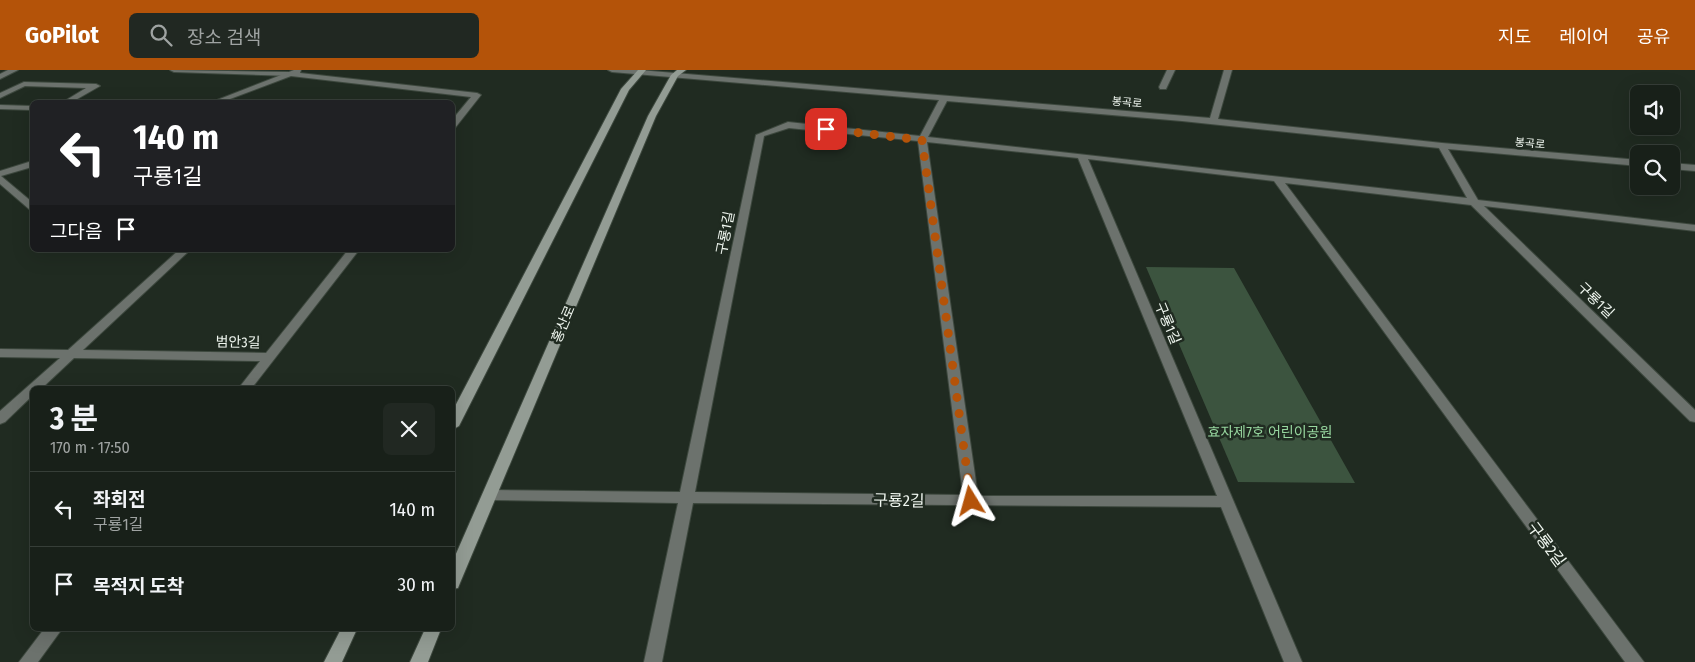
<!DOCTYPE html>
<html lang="ko">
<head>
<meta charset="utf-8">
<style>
	:root { --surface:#182019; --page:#212822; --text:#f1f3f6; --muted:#9fa3a2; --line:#363e38; --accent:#b45309 }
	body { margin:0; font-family:"Fira Sans Condensed","Noto Sans KR",sans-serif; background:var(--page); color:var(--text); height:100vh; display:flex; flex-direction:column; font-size:19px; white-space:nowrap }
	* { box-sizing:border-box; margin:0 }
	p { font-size:16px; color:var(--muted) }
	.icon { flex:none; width:28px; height:28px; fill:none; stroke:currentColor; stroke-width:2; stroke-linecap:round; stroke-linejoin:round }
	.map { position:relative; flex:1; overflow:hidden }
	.panel { position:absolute; left:30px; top:316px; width:425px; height:245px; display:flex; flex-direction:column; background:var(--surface); border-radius:8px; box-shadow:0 5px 20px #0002,0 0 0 1px var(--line) }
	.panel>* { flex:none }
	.hud { position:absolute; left:30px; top:30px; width:425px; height:152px; border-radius:8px; box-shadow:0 5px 20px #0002,0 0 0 1px var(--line); background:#202124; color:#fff; overflow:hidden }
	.fabs { position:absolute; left:1630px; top:15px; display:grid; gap:10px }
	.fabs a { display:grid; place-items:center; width:50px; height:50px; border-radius:8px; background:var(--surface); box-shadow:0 5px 20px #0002,0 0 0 1px var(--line); font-size:25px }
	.pin { position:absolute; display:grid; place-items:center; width:42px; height:42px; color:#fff; margin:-21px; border-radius:10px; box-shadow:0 2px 8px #0006 }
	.me { position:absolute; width:55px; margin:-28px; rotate:352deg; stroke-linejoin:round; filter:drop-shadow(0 0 4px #0008) }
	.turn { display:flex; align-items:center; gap:18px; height:105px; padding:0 20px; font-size:22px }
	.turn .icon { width:65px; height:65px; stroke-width:2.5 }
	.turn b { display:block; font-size:35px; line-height:42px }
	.then { display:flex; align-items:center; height:48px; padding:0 20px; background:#0003; gap:10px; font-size:19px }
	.round { display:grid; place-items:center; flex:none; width:52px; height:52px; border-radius:8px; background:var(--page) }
	.summary { display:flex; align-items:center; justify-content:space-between; height:85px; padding:0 20px }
	h1 { font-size:30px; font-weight:700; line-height:38px }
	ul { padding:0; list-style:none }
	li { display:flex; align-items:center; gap:15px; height:75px; padding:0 20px; border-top:1px solid var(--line) }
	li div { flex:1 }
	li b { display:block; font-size:19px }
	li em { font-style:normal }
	header { display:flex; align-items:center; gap:30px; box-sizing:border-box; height:70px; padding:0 25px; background:var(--accent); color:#fff }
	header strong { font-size:24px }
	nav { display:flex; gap:28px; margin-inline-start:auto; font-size:18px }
	.search { width:350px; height:45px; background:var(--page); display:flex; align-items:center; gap:12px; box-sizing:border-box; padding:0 18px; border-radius:8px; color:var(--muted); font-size:19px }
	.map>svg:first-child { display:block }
</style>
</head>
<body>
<header>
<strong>GoPilot</strong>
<div class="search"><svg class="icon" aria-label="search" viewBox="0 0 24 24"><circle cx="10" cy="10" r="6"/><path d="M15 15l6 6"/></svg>장소 검색</div>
<nav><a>지도</a><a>레이어</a><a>공유</a></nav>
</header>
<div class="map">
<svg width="1695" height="592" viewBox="0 0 1695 592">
	<rect width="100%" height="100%" fill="#202b21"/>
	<!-- green -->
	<path fill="#3c543f" d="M 1146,197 L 1234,198 L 1355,413 L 1238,412 Z"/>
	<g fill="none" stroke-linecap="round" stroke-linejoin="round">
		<!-- lane casing -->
		<g stroke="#3d483e" stroke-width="2">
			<path id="lane" d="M 8,0 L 18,0 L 0,9 L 0,4 Z
				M 170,0 L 290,2 L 294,4 L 290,6 L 174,2 Z
				M 1167,0 L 1175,0 L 1166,19 L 1160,19 L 1159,17 Z
				M 24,12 L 96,14 L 100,16 L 72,32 L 63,32 L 86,18 L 25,16 L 0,28 L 0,23 Z
				M 0,35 L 32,36 L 32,40 L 0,39 Z"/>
		</g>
		<!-- street casing -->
		<g stroke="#3d483e" stroke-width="2">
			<path id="street" d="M 294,0 L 301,0 L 300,3 L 477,23 L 481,25 L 455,58 L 452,58 L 452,50 L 471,27 L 291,6 L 222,32 L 212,32 Z
				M 608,0 L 639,0 L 1210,48 L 1224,0 L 1232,0 L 1218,49 L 1442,73 L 1639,90 L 1639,96 L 1448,79 L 1478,130 L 1695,155 L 1695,161 L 1484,136 L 1695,340 L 1695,352 L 1690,351 L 1471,135 L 1285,113 L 1644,592 L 1625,592 L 1274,111 L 1088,89 L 1302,592 L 1284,592 L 1221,437 L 693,433 L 662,592 L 644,592 L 678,433 L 490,430 L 485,429 L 483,425 L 485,421 L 490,420 L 680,422 L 756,65 L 788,52 L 920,66 L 939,30 L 612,2 ZM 947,31 L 1182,51 L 1439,78 L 1467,128 L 928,67 ZM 789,58 L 918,71 L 963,425 L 695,422 L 764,66 ZM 927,72 L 1078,88 L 1217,426 L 978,426 Z
				M 32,91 L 32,97 L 1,106 L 32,132 L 32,140 L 29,139 L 0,114 L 0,101 Z
				M 1671,93 L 1695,95 L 1695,101 L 1671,99 Z
				M 179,180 L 190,180 L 83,280 L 266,283 L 348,180 L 359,180 L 251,319 L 238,319 L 260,291 L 74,288 L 41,319 L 32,319 L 32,326 L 5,352 L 0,354 L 0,341 L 60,288 L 0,287 L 0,279 L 68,280 Z
				M 44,559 L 62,559 L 38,592 L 19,592 Z"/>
		</g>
		<!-- secondary casing -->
		<g stroke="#3d483e" stroke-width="2">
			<path id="secondary" d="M 638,0 L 646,0 L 629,20 L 459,356 L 452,360 L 452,342 L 621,19 Z
				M 677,0 L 686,0 L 678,6 L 656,46 L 460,513 L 458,518 L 452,519 L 452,493 L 648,46 L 671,5 Z
				M 341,559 L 357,559 L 342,592 L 324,592 Z
				M 425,559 L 441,559 L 428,592 L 410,592 Z"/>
		</g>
		<!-- lane -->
		<use href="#lane" fill="#6c726d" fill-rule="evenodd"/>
		<!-- street -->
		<use href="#street" fill="#6c726d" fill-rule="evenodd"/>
		<!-- secondary -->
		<use href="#secondary" fill="#939c94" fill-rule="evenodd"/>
	</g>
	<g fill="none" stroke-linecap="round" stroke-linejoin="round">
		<!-- route -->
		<path stroke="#b45309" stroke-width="9" stroke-dasharray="0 16.2" d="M 826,59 L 922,70 L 971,431"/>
	</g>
	<g text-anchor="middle" stroke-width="5" stroke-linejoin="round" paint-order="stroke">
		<!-- far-street labels -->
		<g font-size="11" fill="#f0f7f0" stroke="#202b21">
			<text transform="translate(1127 32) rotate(5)" y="4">봉곡로</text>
			<text transform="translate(1530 73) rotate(5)" y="4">봉곡로</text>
		</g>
		<!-- street labels -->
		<g font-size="14" fill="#f0f7f0" stroke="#202b21">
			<text transform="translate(725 163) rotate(-79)" y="5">구룡1길</text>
			<text transform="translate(1596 230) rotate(44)" y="5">구룡1길</text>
			<text transform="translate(1168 253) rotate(67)" y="5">구룡1길</text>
			<text transform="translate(563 254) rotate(-67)" y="5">홍산로</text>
			<text transform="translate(238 272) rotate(1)" y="5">범안3길</text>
		</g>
		<!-- park labels -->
		<g font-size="14" fill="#97d69f" stroke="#202b21">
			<text x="1270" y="367">효자제7호 어린이공원</text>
		</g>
		<!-- near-street labels -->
		<g font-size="16" fill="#f0f7f0" stroke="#202b21">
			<text transform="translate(899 430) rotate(1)" y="6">구룡2길</text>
			<text transform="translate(1547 474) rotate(53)" y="6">구룡2길</text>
		</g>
	</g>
</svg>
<div class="fabs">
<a><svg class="icon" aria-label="sound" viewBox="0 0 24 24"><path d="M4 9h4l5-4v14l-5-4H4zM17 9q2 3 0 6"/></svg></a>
<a><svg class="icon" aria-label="search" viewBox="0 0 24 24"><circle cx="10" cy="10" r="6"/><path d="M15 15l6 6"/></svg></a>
</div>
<div class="pin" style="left:826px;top:59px;background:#d93025"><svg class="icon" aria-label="arrive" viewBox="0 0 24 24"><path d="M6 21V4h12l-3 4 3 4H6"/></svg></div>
<svg class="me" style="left:971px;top:431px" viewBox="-20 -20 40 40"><path d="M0-17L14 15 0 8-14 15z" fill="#b45309" stroke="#fff" stroke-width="4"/></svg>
<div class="hud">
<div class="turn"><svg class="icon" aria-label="left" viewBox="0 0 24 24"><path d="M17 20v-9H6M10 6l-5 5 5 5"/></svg><div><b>140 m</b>구룡1길</div></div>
<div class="then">그다음<svg class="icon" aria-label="arrive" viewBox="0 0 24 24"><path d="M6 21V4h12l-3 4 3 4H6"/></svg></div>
</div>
<section class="panel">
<div class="summary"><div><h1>3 분</h1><p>170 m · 17:50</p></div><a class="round"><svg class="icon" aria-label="close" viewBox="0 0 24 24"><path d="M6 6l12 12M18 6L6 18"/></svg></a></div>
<ul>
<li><svg class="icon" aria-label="left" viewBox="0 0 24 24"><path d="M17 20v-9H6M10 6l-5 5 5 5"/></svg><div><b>좌회전</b><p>구룡1길</p></div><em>140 m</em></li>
<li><svg class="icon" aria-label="arrive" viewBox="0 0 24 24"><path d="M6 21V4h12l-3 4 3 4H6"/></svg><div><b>목적지 도착</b></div><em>30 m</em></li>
</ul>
</section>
</div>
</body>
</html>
